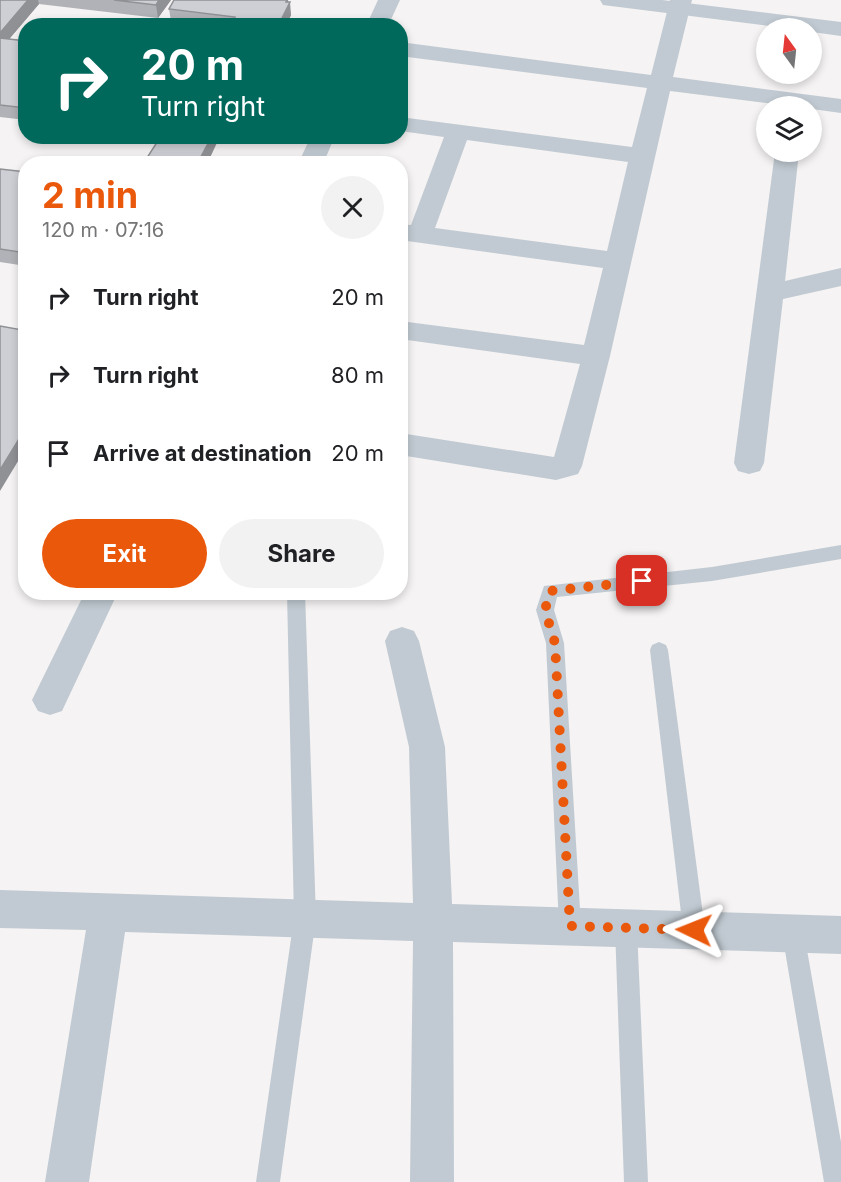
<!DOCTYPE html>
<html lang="en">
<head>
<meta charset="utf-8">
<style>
	:root { --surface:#fff; --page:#f2f2f2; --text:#202124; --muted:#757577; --accent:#ea580c }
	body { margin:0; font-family:Inter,sans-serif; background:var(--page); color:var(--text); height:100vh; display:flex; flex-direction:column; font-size:22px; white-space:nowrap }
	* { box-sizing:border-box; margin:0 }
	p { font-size:20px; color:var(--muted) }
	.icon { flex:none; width:33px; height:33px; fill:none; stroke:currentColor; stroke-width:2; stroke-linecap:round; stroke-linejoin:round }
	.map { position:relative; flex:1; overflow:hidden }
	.details { position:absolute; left:18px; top:156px; width:390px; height:444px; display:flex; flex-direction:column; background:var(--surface); border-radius:24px; box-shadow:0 3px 9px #0003 }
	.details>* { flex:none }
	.banner { position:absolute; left:18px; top:18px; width:390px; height:126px; border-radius:24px; box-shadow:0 3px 9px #0003; background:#00695c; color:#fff; overflow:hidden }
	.needle { width:39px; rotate:345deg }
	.controls { position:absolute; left:756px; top:18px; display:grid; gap:12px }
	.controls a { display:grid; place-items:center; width:66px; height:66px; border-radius:50%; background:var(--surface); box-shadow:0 3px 9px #0003; font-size:30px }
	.pin { position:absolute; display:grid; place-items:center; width:51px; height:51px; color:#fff; margin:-26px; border-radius:12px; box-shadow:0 3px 9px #0006 }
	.me { position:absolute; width:66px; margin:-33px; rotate:272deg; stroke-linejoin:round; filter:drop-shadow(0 0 4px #0008) }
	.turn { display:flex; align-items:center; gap:21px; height:126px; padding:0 24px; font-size:27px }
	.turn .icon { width:78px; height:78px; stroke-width:2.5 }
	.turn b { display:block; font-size:42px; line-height:51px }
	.round { display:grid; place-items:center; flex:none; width:63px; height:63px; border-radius:32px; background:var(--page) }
	.head { display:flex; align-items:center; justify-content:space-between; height:102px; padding:0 24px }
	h1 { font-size:36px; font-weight:700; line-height:45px; color:var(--accent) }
	.cta { display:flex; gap:12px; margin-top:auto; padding:12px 24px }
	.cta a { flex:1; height:69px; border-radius:36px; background:var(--accent); color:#fff; font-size:24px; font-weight:700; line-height:69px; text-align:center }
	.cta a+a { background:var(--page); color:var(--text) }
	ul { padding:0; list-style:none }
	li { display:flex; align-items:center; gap:18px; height:78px; padding:0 24px }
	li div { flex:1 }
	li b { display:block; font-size:22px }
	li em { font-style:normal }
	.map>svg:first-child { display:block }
</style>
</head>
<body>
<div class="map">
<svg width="841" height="1182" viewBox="0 0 841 1182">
	<rect width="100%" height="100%" fill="#f5f3f3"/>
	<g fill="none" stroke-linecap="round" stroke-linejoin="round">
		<!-- service -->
		<path fill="#c1cad2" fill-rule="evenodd" d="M 841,545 L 841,559 L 712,581 L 557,597 L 554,610 L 564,643 L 581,926 L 578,933 L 570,936 L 562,933 L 559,926 L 546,643 L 536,610 L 544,586 L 712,567 Z
			M 287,592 L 305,592 L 316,918 L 280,1182 L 256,1182 L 294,918 Z
			M 659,642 L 666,645 L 668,650 L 705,930 L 702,937 L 694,940 L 686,937 L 683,930 L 650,650 L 652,645 Z
			M 626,918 L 634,921 L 637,928 L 648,1182 L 624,1182 L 615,928 L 618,921 Z
			M 793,923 L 801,926 L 804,933 L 841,1142 L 841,1182 L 824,1182 L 782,933 L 785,926 Z"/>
		<!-- minor -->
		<path fill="#c1cad2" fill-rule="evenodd" d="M 378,0 L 400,0 L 388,26 L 366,26 Z
			M 670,0 L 692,0 L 673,77 L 841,99 L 841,113 L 812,109 L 812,106 L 791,106 L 670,91 L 610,356 L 582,466 L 578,474 L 556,480 L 400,455 L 400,433 L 554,457 L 580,364 L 400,339 L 400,321 L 584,345 L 603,268 L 400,240 L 400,224 L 411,225 L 444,137 L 400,131 L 400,117 L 632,147 L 647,88 L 400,56 L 400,42 L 651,75 ZM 467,140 L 628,162 L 607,251 L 435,228 Z
			M 311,136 L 335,136 L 323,164 L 298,164 Z
			M 775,152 L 799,152 L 785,281 L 841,268 L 841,286 L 783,299 L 764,463 L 760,471 L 749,474 L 738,471 L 734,463 Z
			M 85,592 L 118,592 L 62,711 L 50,715 L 38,711 L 32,700 Z
			M 402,627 L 414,631 L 419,641 L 445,747 L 452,904 L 841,916 L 841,954 L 453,942 L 454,1182 L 410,1182 L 413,941 L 125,932 L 89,1182 L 45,1182 L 86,930 L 0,928 L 0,890 L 413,903 L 409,747 L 385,641 L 390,631 Z"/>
		<!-- tertiary -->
		<path fill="#c1cad2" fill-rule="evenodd" d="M 600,0 L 662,0 L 841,22 L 841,36 L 812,32 L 812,28 L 785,28 L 611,6 L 603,5 Z"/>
	</g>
	<!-- wall -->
	<path fill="#b0b2b7" d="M 0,0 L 171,0 L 158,18 L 39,4 L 9,39 L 26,41 L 26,120 L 0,117 Z
		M 288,0 L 291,15 L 286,26 L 203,26 L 171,21 L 169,9 Z
		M 145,136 L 220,136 L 207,164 L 160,138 Z
		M 0,169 L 26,172 L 26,266 L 0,262 Z"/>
	<!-- shaded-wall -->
	<path fill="#909195" d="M 28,0 L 38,0 L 39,4 L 0,50 L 0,33 Z
		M 159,0 L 171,0 L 158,18 L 156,5 Z
		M 287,0 L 288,0 L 288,6 L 290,2 L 291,15 L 286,26 L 278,26 Z
		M 212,136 L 220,136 L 207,164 L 197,164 Z
		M 26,427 L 26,448 L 0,491 L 0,470 Z"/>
	<!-- building -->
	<path fill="#cdcfd5" stroke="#909195" stroke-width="1.5" d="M 0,0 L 28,0 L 0,33 Z
		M 114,0 L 159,0 L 156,5 Z
		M 174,0 L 287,0 L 286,2 L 290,2 L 278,26 L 230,26 L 235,17 L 169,9 Z
		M 0,38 L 26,41 L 26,108 L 0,105 Z
		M 161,136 L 212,136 L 197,164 L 143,164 Z
		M 0,169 L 26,172 L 26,253 L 0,249 Z
		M 26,325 L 26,427 L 16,444 L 0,470 L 0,326 L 22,330 Z"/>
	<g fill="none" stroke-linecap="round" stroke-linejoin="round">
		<!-- route -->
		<path stroke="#ea580c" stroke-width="10" stroke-dasharray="0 18" d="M 642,581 L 550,591 L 545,610 L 555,643 L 570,926 L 694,930"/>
	</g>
</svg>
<div class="controls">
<a><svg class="needle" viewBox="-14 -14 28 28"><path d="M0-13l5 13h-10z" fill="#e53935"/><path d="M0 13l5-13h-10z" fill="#757577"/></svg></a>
<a><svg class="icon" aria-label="layers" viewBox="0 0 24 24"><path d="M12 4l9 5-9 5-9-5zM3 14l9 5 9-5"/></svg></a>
</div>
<div class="pin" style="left:642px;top:581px;background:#d93025"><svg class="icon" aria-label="arrive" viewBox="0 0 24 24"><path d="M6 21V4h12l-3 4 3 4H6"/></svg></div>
<svg class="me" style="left:694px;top:930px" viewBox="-20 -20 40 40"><path d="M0-17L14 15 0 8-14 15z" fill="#ea580c" stroke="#fff" stroke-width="4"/></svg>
<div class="banner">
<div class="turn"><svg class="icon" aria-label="right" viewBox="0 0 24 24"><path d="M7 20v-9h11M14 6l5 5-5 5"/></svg><div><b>20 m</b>Turn right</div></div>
</div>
<section class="details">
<div class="head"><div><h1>2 min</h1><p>120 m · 07:16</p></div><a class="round"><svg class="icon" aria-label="close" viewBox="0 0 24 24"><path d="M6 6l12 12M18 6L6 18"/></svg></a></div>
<ul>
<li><svg class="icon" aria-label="right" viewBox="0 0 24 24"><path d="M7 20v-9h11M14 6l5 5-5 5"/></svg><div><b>Turn right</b></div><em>20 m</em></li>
<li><svg class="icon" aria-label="right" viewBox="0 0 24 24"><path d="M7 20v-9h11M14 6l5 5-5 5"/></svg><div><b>Turn right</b></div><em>80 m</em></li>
<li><svg class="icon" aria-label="arrive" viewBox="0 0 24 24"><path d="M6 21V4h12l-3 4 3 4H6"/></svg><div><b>Arrive at destination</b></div><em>20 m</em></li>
</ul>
<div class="cta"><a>Exit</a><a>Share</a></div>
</section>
</div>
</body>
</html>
